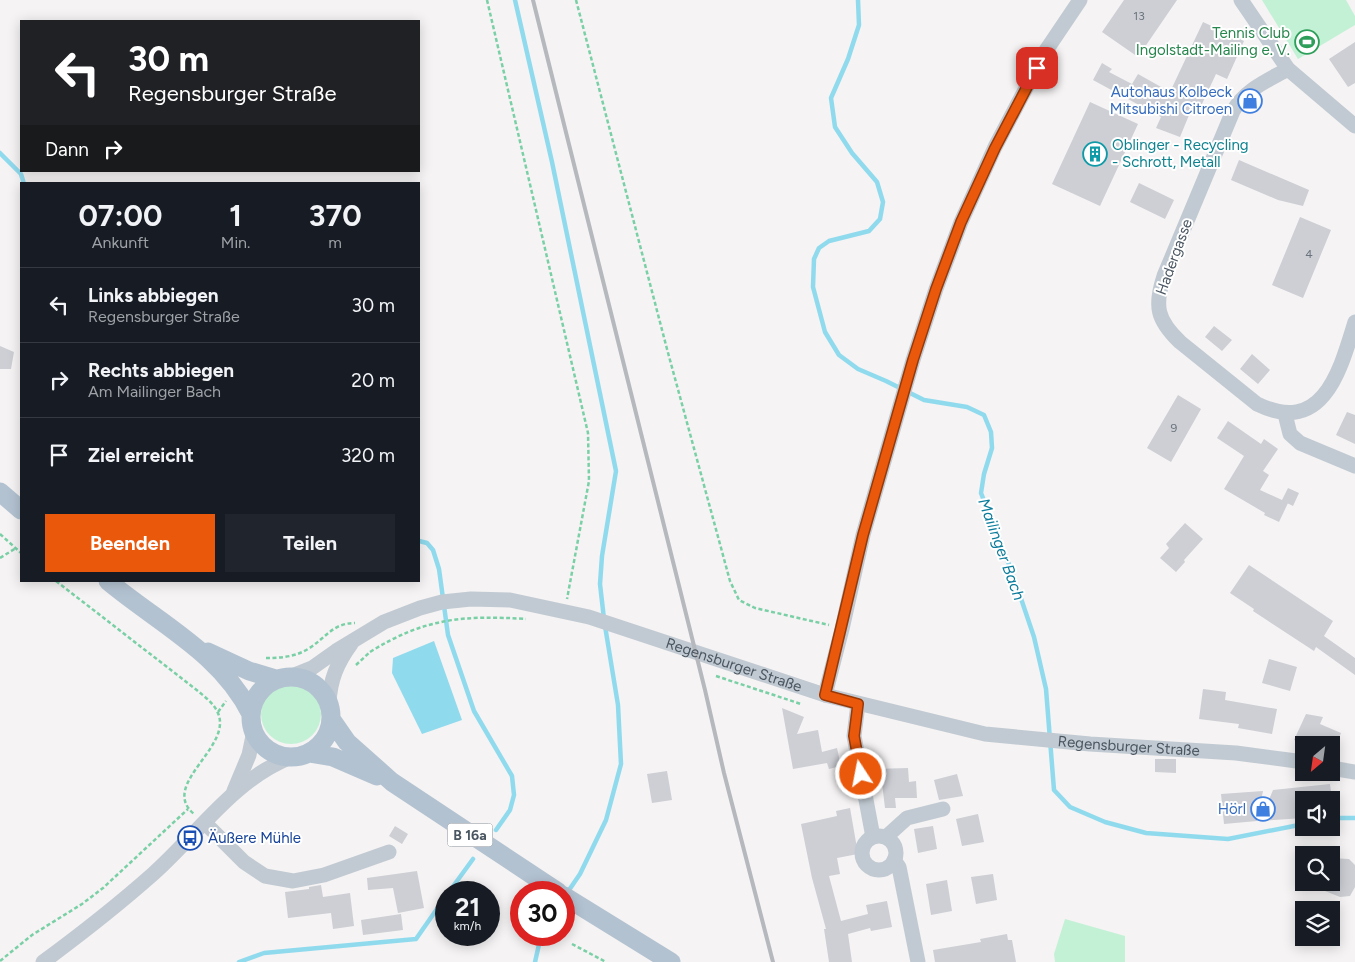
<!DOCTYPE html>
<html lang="de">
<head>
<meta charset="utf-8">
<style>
	:root { --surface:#171b24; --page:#20242c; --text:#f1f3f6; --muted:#9ea1a6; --line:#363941; --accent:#ea580c }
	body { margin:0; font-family:Figtree,sans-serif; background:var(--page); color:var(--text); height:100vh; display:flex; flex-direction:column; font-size:19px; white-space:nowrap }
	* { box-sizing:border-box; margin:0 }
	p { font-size:16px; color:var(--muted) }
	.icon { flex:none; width:28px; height:28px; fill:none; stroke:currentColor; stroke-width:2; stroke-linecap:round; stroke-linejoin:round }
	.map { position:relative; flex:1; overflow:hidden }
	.sheet { position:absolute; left:20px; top:182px; width:400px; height:400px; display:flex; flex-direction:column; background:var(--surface); border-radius:0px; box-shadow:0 2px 12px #0003 }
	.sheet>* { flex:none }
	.guide { position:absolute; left:20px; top:20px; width:400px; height:152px; border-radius:0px; box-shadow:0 2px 12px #0003; background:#202124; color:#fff; overflow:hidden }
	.needle { width:32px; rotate:209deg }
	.buttons { position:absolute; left:1295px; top:736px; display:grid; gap:10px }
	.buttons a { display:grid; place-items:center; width:45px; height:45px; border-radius:0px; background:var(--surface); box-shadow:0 2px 12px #0003; font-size:25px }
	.speed { position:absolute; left:435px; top:881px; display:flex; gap:10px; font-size:25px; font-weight:700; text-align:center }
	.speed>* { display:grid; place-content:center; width:65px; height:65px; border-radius:50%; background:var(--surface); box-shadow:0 2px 12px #0003; line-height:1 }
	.speed small { font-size:12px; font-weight:400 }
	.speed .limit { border:8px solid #d22; background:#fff; color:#111 }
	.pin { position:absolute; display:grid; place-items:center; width:42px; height:42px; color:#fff; margin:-21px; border-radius:10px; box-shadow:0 2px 8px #0006 }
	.me { position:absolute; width:55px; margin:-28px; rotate:349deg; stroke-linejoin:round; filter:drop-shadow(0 0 4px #0008) }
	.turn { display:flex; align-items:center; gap:18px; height:105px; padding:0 25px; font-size:22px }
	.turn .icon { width:65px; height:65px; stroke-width:2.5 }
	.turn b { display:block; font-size:35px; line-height:42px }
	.then { display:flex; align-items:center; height:48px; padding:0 25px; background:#0003; gap:10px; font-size:19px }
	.eta { display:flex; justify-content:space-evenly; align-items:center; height:85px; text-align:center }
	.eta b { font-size:30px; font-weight:700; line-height:35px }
	.cta { display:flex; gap:10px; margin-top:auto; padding:10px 25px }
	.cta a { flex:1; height:58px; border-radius:0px; background:var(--accent); color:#fff; font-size:20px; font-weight:700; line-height:58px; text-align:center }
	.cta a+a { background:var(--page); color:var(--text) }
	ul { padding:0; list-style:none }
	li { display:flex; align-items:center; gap:15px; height:75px; padding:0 25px; border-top:1px solid var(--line) }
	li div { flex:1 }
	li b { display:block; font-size:19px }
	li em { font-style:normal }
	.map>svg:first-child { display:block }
</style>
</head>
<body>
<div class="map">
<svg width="1355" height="962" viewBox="0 0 1355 962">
	<rect width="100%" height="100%" fill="#f5f3f3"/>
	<!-- green -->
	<path fill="#c3f1d5" d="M 1262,0 L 1346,0 L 1355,16 L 1355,25 L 1298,59 Z
		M261 714a30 30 0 1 1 60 0a30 30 0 1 1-60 0Z
		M 1065,919 L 1125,936 L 1125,962 L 1055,962 L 1054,954 Z"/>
	<!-- water -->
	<path fill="#90daee" d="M 434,641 L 462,720 L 422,734 L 392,673 L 393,658 Z"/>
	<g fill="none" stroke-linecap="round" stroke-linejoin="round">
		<!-- stream -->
		<path stroke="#90daee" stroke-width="4.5" d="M 515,0 L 552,162 L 616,471 L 602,556 L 600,584 L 604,619
			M 858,0 L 859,25 L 848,59 L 831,98 L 835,127 L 852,153 L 877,182 L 883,202 L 880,219 L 869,231 L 829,241 L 819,248 L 814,259 L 813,287 L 825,332 L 839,355 L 858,369 L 886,381 L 924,400 L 967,407 L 984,415 L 991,432 L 992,448 L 984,474 L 981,493 L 1012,572 L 1034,637 L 1046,689 L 1054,790 L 1070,807 L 1105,822 L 1146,833 L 1228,839 L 1304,824
			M 0,153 L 21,174 L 24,184
			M 419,541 L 427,543 L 433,550 L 439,569 L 448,635 L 474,711 L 512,776 L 514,795 L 510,810 L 496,830
			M 1331,818 L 1355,818
			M 449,892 L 473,859
			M 567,893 L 580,874 L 606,820 L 621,764 L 618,705 L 605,626
			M 239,962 L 264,953 L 416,939 L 446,896
			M 535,962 L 540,940 L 542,935"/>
	</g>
	<!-- building -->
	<path fill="#cdcfd5" d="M 1124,0 L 1177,0 L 1138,57 L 1102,32 Z
		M 1203,22 L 1244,41 L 1227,79 L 1216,74 L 1201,106 L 1194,103 L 1180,137 L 1156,128 L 1161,117 L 1093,80 L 1102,63 L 1112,69 L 1109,72 L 1132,84 L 1138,74 L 1170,92 Z
		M 1355,42 L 1355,83 L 1348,87 L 1329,59 Z
		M 1090,102 L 1138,124 L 1100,206 L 1052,184 Z
		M 1239,160 L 1309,190 L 1303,206 L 1278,200 L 1231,180 Z
		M 1139,183 L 1174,200 L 1165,219 L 1130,202 Z
		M 1300,217 L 1331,230 L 1303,298 L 1272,285 Z
		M 1214,326 L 1232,340 L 1222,351 L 1205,337 Z
		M 0,346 L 14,352 L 11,369 L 0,369 Z
		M 1252,354 L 1270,370 L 1258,384 L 1240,369 Z
		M 1178,395 L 1201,409 L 1171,462 L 1147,448 Z
		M 1347,412 L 1355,415 L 1355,444 L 1336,435 Z
		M 1228,421 L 1261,444 L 1264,439 L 1278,449 L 1263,471 L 1269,475 L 1260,490 L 1282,500 L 1288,488 L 1299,493 L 1293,506 L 1283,501 L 1288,503 L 1279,522 L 1264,515 L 1265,513 L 1224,489 L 1244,456 L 1217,438 Z
		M 1185,523 L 1203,539 L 1184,560 L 1185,562 L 1176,572 L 1160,558 L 1169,548 L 1166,544 Z
		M 1249,565 L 1333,621 L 1324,636 L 1355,658 L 1355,675 L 1316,647 L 1314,651 L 1253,611 L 1254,609 L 1230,593 Z
		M 1269,659 L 1297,667 L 1290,691 L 1262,683 Z
		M 1203,689 L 1226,692 L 1225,700 L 1277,709 L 1272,734 L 1238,728 L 1239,724 L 1199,719 Z
		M 782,708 L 804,717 L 797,734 L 818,730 L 822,752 L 837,748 L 841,766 L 829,769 L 827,763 L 793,769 Z
		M 1306,714 L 1323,717 L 1320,724 L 1341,733 L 1336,745 L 1305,745 L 1294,740 Z
		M 1155,759 L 1176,759 L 1176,773 L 1155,772 Z
		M 908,768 L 909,782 L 916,781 L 917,798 L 895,798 L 896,808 L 885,808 L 882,783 L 874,783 L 874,769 Z
		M 667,771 L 672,800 L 652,803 L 647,774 Z
		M 957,774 L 963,796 L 939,800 L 934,780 Z
		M 1330,784 L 1332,800 L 1304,800 L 1304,818 L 1260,821 L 1273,790 Z
		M 1263,791 L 1257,821 L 1224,824 L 1221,794 Z
		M 850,808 L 858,854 L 837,858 L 840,874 L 829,876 L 841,921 L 868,914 L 866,905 L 887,901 L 892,927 L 871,931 L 870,928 L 848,934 L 852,962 L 829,962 L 824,929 L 826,929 L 812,878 L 801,824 L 837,816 L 836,811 Z
		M 978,814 L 984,842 L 962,846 L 956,819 Z
		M 395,826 L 408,834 L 402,844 L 389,836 Z
		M 933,826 L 937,849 L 918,853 L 914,829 Z
		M 1331,858 L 1349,859 L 1355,865 L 1355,887 L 1350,896 L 1340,897 L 1305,883 L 1331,882 Z
		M 417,871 L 424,908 L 398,913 L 393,888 L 368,890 L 367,878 Z
		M 993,874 L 997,900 L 976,904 L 971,877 Z
		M 947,880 L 952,911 L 931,915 L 926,884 Z
		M 321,885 L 323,897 L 350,893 L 354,926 L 333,929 L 331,913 L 288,918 L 285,892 L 309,889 L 309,887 Z
		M 401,914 L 403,930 L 363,935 L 361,920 Z
		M 1007,934 L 1008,940 L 1012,940 L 1016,962 L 935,962 L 933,950 L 981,942 L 980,939 Z"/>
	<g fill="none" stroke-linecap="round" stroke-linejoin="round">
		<!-- path -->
		<path stroke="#7ad0a6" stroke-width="2.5" stroke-dasharray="4 2.5" stroke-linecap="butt" d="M 487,0 L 588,433 L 589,481 L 567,599
			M 576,0 L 667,349 L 730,581 L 739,600 L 755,608 L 829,625
			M 0,534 L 21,553
			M 0,558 L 16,548
			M 56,581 L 198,691 C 205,697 213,703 217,711 C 236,746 158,784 194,814
			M 370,652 C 424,618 464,615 526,619
			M 266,658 C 280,658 295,657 308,649 C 325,639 332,623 355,623
			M 356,665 L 370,652
			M 716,676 L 801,704
			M 218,712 L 226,701
			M 572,944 L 606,962
			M 0,961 L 32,935 L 82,904 L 103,888 L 188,809"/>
		<!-- minor -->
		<g stroke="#c1cad2" stroke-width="15">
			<path d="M 1241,0 L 1288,69 L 1355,126"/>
			<path d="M 1288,69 C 1267,81 1246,89 1233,111 L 1164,276 C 1154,306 1157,320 1180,342 L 1257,404 C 1323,436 1340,371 1355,322"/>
			<path d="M 1285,414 L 1290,434 L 1300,443 L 1355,466"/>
			<path id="s1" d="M 292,676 L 312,668 L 336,651 L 384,622 L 420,608 L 442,602 L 471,599 L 510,600 L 589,617 L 825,695 L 985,734 L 1090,744 L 1236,753 L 1304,762"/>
			<path d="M 825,695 L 842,629 L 863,535 L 913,360 L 936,289 L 961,222 L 995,147 L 1045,52 L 1080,0"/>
			<path d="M 329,703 C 330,680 337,663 351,644"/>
			<path d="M 858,704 L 854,736 L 873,837"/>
			<path d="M 1331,768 L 1355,772"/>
			<path d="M 234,791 L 249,755 L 254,731"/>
			<path d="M 205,823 L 244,862 L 265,876 L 293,881 L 324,875 L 389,852"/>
			<circle cx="879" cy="853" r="17"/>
			<path d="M 886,837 L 907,818 L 943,809"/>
			<path d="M 894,860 L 899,867 L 918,962"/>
			<path d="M 43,962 C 81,934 118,905 153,874 C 198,834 233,780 291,757"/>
		</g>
		<!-- major -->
		<path stroke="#b3c2d1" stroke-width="19" d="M 0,492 L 21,510
			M 108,581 C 158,623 221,653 251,714
			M 208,652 L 249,671 L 276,679
			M251 717a40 40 0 1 1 80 0a40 40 0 1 1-80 0Z
			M 331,719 L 347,742 L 392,782 L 558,892
			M 309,753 L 333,757 L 377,776
			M 564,896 L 671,962"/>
		<!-- rail -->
		<path stroke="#b5b8bd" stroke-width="4" d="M 533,0 L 705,690 L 724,773 L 773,962"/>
	</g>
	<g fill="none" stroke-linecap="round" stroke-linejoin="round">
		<!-- route casing -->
		<g stroke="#983908" stroke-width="12">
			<path id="route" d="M 861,774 L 854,736 L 858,704 L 825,695 L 863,535 L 913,360 L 936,289 L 961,222 L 995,148 L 1037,68"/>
		</g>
		<!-- route -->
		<use href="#route" stroke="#ea580c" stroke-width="9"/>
	</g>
	<!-- icons -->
	<defs>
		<g id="stadium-ring" transform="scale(1.25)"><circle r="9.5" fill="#fff" stroke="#2e9e5b" stroke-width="1.5"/><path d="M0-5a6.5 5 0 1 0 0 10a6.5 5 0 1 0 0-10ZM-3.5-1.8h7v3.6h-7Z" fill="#2e9e5b"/></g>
		<g id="shop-ring" transform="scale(1.25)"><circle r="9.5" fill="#fff" stroke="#3f7fe0" stroke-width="1.5"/><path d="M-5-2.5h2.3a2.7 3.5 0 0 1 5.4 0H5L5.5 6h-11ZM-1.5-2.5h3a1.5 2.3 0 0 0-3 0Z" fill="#3f7fe0"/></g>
		<g id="building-ring" transform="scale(1.25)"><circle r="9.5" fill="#fff" stroke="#0f9aa8" stroke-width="1.5"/><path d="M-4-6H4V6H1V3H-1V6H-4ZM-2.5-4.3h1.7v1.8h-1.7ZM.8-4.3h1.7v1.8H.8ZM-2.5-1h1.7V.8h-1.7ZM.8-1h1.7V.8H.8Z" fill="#0f9aa8"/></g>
		<g id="bus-ring" transform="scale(1.25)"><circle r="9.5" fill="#fff" stroke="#1a4fb4" stroke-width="1.5"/><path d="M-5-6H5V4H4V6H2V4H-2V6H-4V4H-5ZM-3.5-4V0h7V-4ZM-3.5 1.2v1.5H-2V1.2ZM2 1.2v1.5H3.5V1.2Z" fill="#1a4fb4"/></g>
	</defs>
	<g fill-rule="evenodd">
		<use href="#stadium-ring" x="1307" y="42"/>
		<use href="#shop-ring" x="1250" y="101"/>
		<use href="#building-ring" x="1095" y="154"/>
		<use href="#shop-ring" x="1263" y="809"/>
		<use href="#bus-ring" x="190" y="838"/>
	</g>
	<g text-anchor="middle" stroke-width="4" stroke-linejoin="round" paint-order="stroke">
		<!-- number labels -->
		<g font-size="12" fill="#6b747e">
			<text x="1139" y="20">13</text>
			<text x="1309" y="258">4</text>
			<text x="1174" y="432">9</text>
		</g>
		<!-- shield labels -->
		<rect fill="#fff" stroke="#808990" stroke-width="1" x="447.5" y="823.5" width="45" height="23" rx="4"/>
		<g font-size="14" font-weight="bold" fill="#4a5661">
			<text x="470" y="840">B 16a</text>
		</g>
		<!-- leisure labels -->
		<g font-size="15" fill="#27864d" stroke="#fff" text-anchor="end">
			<text x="1290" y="38">Tennis Club<tspan x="1290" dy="17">Ingolstadt-Mailing e. V.</tspan></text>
		</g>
		<!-- shop labels -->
		<g font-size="15" fill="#366cbe" stroke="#fff" text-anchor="end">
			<text x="1232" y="97">Autohaus Kolbeck<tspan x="1232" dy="17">Mitsubishi Citroen</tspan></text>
			<text x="1246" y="814">Hörl</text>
		</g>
		<!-- culture labels -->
		<g font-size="15" fill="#0d838f" stroke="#fff" text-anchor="start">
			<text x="1112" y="150">Oblinger - Recycling<tspan x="1112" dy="17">- Schrott, Metall</tspan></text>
		</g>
		<!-- street labels -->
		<g font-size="15" fill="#4a5661" stroke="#fff">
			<text transform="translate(1174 257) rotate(-70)" y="5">Hadergasse</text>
			<text dy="5" stroke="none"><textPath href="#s1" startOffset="470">Regensburger Straße</textPath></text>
			<text dy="5" stroke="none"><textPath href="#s1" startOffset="875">Regensburger Straße</textPath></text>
		</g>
		<!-- transit labels -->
		<g font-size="15" fill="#164399" stroke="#fff" text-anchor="start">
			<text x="208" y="843">Äußere Mühle</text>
		</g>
		<!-- water labels -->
		<g font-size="16" font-style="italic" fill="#0c7c9b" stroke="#fff">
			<text transform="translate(1002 549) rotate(70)" y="6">Mailinger Bach</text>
		</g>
	</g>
</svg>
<div class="buttons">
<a><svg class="needle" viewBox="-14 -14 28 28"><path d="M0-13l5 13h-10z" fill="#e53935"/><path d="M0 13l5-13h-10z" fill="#9ea1a6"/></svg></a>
<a><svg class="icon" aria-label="sound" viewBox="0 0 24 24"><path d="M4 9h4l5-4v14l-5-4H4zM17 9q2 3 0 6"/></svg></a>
<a><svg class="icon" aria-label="search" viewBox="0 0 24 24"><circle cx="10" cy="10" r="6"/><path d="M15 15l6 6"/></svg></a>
<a><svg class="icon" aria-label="layers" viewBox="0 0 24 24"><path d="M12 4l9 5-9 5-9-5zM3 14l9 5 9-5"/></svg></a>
</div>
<div class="speed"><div>21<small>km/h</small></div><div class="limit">30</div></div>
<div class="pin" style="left:1037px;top:68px;background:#d93025"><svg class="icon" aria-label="arrive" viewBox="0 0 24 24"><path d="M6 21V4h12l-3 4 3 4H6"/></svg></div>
<svg class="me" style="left:861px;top:774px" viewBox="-20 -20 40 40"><circle r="17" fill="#ea580c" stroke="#fff" stroke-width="3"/><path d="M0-11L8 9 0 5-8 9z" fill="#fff"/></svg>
<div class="guide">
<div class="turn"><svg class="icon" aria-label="left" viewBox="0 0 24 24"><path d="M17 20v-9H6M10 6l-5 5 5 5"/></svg><div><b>30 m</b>Regensburger Straße</div></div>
<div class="then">Dann<svg class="icon" aria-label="right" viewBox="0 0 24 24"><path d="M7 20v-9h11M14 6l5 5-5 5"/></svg></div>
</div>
<section class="sheet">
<div class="eta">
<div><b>07:00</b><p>Ankunft</p></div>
<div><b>1</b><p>Min.</p></div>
<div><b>370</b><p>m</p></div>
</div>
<ul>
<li><svg class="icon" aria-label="left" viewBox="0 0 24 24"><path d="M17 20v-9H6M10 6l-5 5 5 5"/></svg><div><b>Links abbiegen</b><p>Regensburger Straße</p></div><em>30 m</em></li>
<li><svg class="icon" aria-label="right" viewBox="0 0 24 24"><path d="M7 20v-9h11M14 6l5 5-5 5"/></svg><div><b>Rechts abbiegen</b><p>Am Mailinger Bach</p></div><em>20 m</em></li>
<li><svg class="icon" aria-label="arrive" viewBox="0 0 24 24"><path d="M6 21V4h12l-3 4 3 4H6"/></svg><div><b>Ziel erreicht</b></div><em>320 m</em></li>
</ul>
<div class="cta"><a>Beenden</a><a>Teilen</a></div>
</section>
</div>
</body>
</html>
